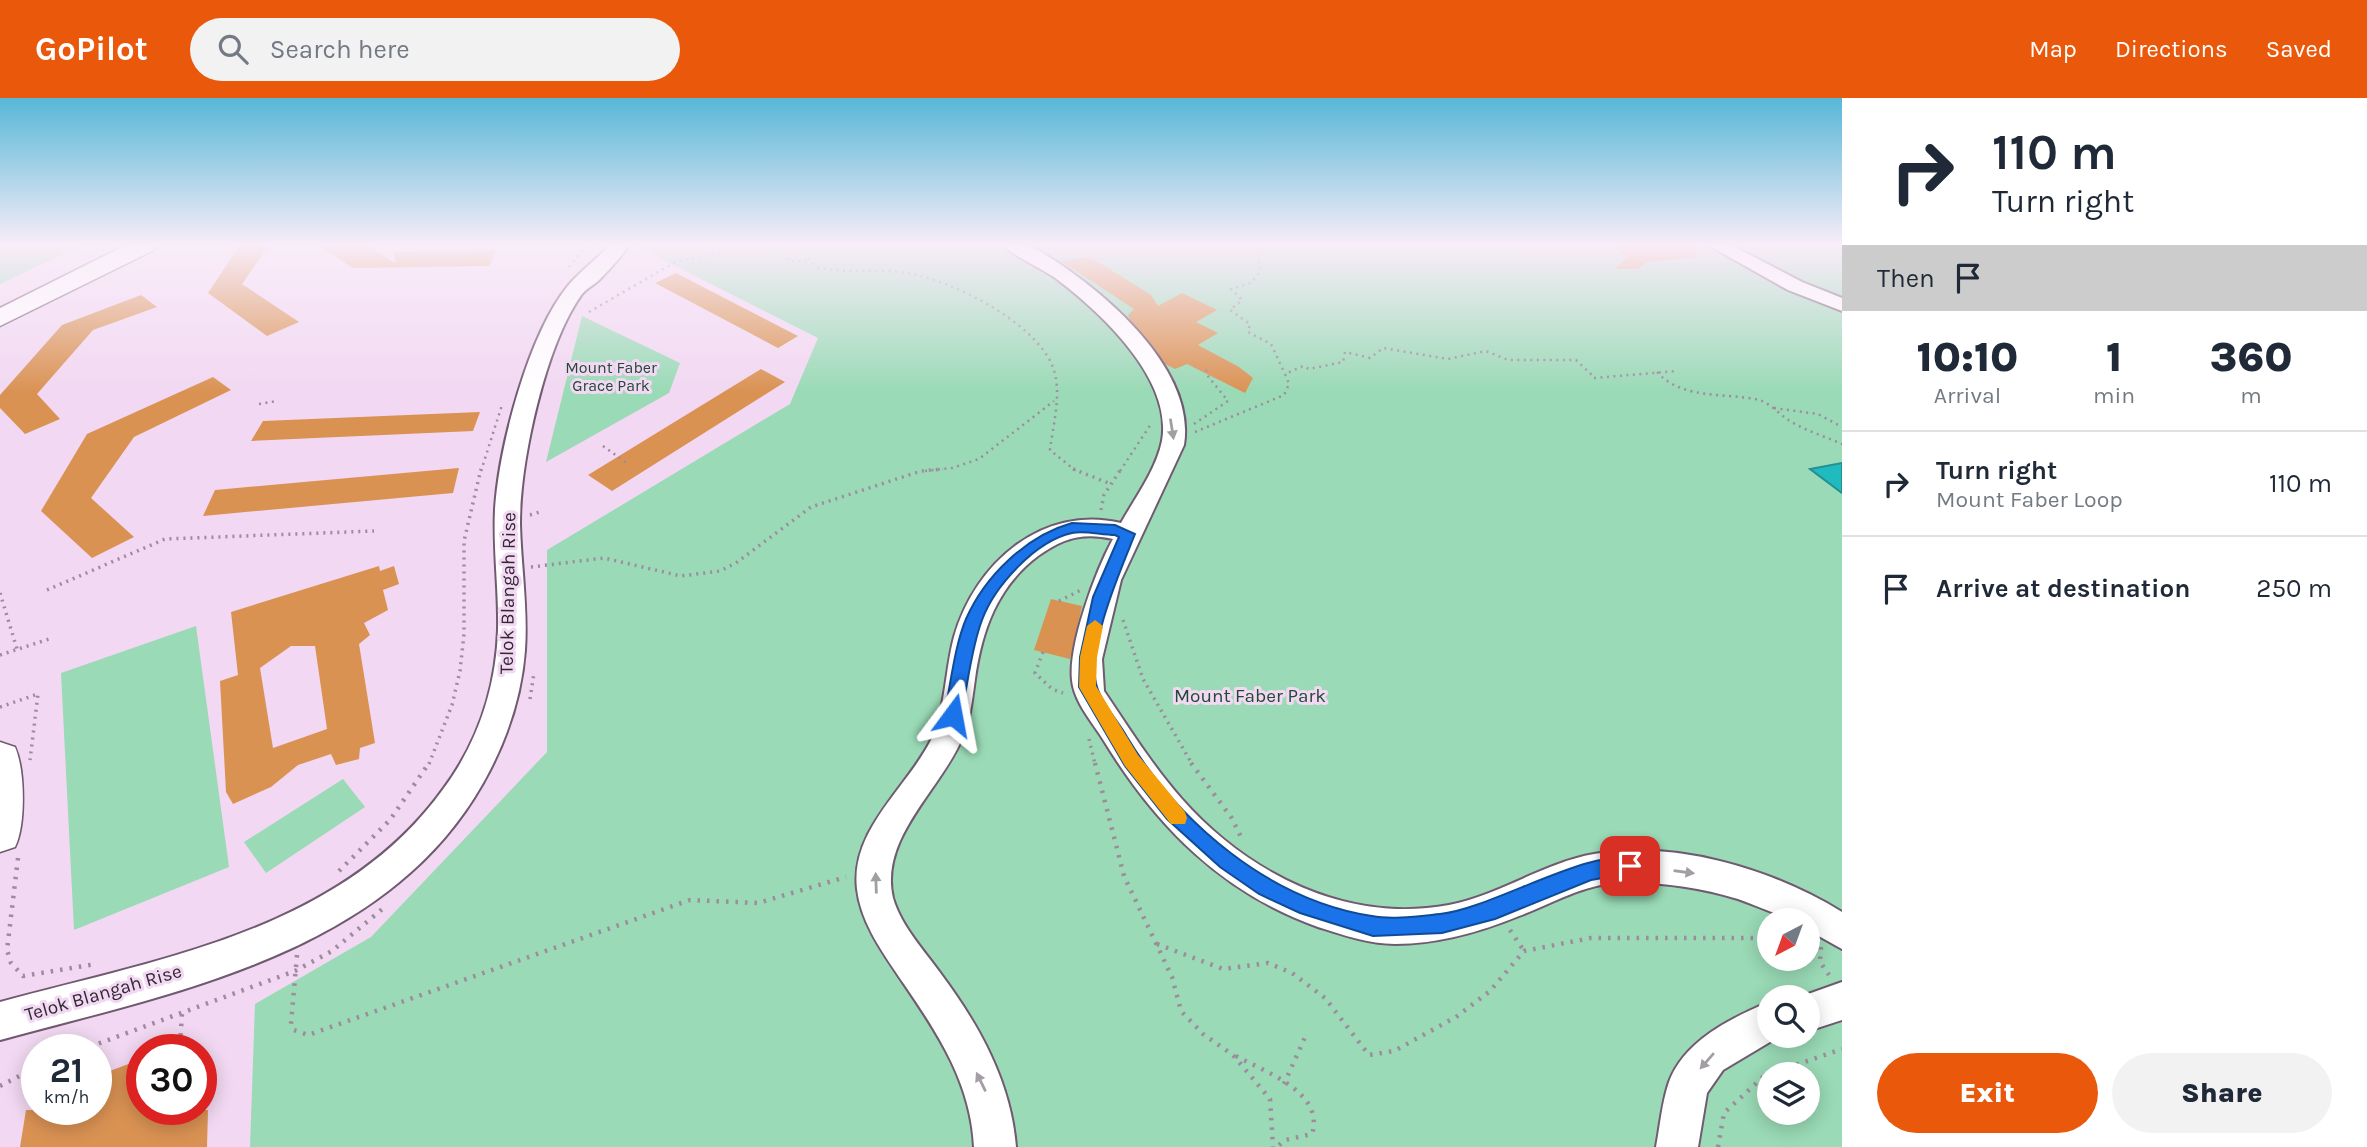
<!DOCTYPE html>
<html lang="en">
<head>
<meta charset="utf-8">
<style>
	:root { --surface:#fff; --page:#f2f2f3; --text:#1f2937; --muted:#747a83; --line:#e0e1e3; --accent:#ea580c }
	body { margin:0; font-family:Karla,sans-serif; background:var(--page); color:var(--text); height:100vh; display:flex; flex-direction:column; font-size:26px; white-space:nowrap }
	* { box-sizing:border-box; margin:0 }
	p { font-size:23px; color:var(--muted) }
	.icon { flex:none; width:38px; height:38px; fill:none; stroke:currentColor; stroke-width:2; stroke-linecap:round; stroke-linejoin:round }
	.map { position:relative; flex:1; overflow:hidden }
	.sheet { display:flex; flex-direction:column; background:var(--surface); width:525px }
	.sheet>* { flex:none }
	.top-card { background:#fff; color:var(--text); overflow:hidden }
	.needle { width:46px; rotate:221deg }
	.fabs { position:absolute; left:1757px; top:810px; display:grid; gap:14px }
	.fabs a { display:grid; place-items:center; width:63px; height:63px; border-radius:50%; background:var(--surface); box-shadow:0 4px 18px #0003; font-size:35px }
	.speed { position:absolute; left:21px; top:936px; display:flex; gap:14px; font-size:35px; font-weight:700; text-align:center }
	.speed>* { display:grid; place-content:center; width:91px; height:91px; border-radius:50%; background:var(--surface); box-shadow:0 4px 18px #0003; line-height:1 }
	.speed small { font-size:18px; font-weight:400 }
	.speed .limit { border:10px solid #d22; background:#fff; color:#111 }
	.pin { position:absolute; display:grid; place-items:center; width:60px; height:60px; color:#fff; margin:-30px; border-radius:14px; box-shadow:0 4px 10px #0006 }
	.me { position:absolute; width:77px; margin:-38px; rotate:13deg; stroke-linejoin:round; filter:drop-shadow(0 0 5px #0008) }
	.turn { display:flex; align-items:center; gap:24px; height:147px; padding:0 35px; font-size:32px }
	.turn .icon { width:91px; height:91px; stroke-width:2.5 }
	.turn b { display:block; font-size:49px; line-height:60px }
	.then { display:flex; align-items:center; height:66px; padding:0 35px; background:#0003; gap:14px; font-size:26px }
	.eta { display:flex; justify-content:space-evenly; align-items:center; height:119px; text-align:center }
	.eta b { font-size:42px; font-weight:800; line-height:49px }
	.action { display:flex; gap:14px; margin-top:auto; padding:14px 35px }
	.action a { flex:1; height:80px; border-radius:42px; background:var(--accent); color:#fff; font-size:28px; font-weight:800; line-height:80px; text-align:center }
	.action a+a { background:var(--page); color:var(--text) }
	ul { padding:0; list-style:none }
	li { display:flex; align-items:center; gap:21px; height:105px; padding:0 35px; border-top:2px solid var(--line) }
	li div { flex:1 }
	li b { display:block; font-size:26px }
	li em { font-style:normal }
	header { display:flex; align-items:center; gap:42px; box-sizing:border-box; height:98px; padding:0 35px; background:var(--accent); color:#fff }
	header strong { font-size:33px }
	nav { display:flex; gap:38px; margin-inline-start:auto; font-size:24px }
	.search { width:490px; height:63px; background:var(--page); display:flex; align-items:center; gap:18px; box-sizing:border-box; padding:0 24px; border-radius:38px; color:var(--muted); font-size:26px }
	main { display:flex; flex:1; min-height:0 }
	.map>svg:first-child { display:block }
</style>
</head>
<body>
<header>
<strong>GoPilot</strong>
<div class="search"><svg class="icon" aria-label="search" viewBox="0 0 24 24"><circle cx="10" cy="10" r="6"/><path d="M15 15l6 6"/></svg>Search here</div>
<nav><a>Map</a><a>Directions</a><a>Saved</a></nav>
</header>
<main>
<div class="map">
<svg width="1842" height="1049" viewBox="0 0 1842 1049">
	<rect width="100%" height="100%" fill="#f2d8f2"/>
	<!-- green -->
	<path fill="#9adab6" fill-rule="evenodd" d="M 0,147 L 82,147 L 0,186 Z
		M 634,147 L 1842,147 L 1842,1049 L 250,1049 L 255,906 L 371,839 L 547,654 L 547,452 L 790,306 L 818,240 ZM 1769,822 L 1808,822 L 1808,861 L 1769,861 ZM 1769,900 L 1808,900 L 1808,938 L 1769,938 ZM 1769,976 L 1808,976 L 1808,1015 L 1769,1015 Z
		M 582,218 L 680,265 L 669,295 L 546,364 Z
		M 196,528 L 229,769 L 74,832 L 61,575 Z
		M 343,681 L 365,709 L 266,775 L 244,744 Z"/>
	<!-- water -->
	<path fill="#1fbbbe" stroke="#258f94" stroke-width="2" d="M 1842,365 L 1842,395 L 1810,371 Z"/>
	<!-- building -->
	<path fill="#da9253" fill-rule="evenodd" d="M 240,147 L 269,147 L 242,186 L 299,224 L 267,238 L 208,195 Z
		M 318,147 L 367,147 L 395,165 L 394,154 L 497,152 L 489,168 L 353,170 Z
		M 1609,147 L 1696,147 L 1697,159 L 1647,164 L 1638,171 L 1615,171 L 1627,159 Z
		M 1090,159 L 1151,197 L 1158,208 L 1182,195 L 1217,212 L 1196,224 L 1218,235 L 1198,247 L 1239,269 L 1253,280 L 1245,295 L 1187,266 L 1175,271 L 1165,266 L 1130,222 L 1128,217 L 1134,211 L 1061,163 Z
		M 676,175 L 798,238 L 778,250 L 655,185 Z
		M 141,197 L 157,209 L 93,232 L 37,296 L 60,321 L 25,336 L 0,310 L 0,297 L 62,227 Z
		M 761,271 L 785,284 L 612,393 L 588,377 Z
		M 213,279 L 231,292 L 134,339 L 91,400 L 134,439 L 92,460 L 41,413 L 87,336 Z
		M 480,314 L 473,333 L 251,343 L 263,323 Z
		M 459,370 L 453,395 L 203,418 L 215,392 Z
		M 379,468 L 380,473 L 394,468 L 399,486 L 383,492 L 388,512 L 364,525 L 370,537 L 359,546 L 375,645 L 360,650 L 359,661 L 336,667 L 331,656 L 298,667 L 271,689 L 233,706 L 226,694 L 220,583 L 238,577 L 231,514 ZM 291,548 L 315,548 L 327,631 L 273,650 L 260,570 Z
		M 1051,501 L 1082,508 L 1070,561 L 1034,552 Z
		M 142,961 L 142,1012 L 208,1012 L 207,1049 L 20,1049 L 26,1012 L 96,1012 L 96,978 Z"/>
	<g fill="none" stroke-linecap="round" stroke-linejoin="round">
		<!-- minor casing -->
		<g stroke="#705a70" stroke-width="4">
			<path id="minor" d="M 610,147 L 629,147 C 621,159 610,171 599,182 C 594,187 587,190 582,196 C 545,247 520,364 520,426 C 521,468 528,510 525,552 C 522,594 509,635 490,672 C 397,854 179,893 0,942 L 0,904 C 158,861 342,833 444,690 C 478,644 496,589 498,532 C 499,492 493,452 495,411 C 499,349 528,238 567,189 C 578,175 597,161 610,147 Z
				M 1004,147 L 1027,147 L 1036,151 C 1096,186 1197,268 1184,347 L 1121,482 L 1102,561 L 1104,593 C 1129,630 1152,667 1181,700 C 1248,776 1347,826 1449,807 C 1500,797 1543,765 1594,756 C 1676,742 1772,771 1842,814 L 1842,851 L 1808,832 L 1808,822 C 1783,822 1762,809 1738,801 C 1702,790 1666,785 1629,784 C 1587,784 1556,804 1519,818 C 1480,834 1438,846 1395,846 C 1369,846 1343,837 1318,829 C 1222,795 1156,728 1104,643 C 1093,625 1074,604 1072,582 C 1068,547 1096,472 1113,441 C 1083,434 1063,440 1038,458 C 997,489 982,532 975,581 C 972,602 970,624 961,643 C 939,693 879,741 893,800 C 901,828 924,852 941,876 C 979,927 1011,984 1016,1049 L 974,1049 C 971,986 939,937 904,886 C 885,858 861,826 857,791 C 850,732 907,690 931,642 C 946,610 945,572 954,539 C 975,465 1043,406 1121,425 C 1135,400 1156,372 1162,343 C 1173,281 1101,215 1058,182 C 1044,171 1012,158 1004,147 Z
				M 1708,147 L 1731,147 L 1802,184 L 1842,200 L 1842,213 L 1788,192 Z
				M 1842,884 L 1842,922 L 1808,933 L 1808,900 L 1797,900 Z
				M 1769,904 L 1769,938 L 1780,938 L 1723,972 L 1707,995 L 1698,1049 L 1656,1049 C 1660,1028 1662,1004 1669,984 C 1684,943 1731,920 1769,904 Z"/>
		</g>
		<!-- major casing -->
		<g stroke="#705a70" stroke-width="3">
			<path id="major" d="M 126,147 L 157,147 L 154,152 L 0,228 L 0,210 Z
				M 0,644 L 15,649 C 25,671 26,727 15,749 L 0,754 Z"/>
		</g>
		<!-- path-far2 -->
		<path stroke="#9e8b9e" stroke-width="2.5" stroke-dasharray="2 4.5" stroke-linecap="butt" d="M 787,147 L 788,163 L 810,163
			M 806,147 L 810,163 L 817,169 C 847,176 877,170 907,175 C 952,182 1034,224 1052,267 C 1063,293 1053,326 1050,352 L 1076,373
			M 1268,147 L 1258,159 L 1260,174 L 1251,185 L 1231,191 L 1242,202 L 1230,212 L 1250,226 L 1248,234 L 1271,246 L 1285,276
			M 1062,155 L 1073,147
			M 569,169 L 587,147
			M 589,214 L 677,163 L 767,147
			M 1657,274 C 1681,301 1722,295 1755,301 C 1768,303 1777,314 1787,321 C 1803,332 1824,338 1842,346
			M 1594,280 L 1677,273
			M 259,306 L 277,303
			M 1774,310 L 1818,316 L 1842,329
			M 1194,326 L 1228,303 L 1207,277 L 1206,270
			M 1195,334 L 1284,297 L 1289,286 L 1285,276 L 1303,268 L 1309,271 L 1343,264 L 1345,254 L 1370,260 L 1383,250 L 1448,261 L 1486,253 L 1508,262 L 1576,262 L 1595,280
			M 603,348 L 628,366
			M 481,373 L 502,307
			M 925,373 L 952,370 L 979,361 L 1054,303
			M 1120,373 L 1151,326"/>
		<!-- path-far1 -->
		<path stroke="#9e8b9e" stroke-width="3.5" stroke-dasharray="2 5" stroke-linecap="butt" d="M 1073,371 L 1111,386
			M 1101,412 L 1104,397 L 1121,371
			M 530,417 L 543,413
			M 531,469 L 604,460 L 681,478 L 720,473 L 736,465 L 811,409 L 921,373 L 943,371
			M 47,492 L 165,441 L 374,433
			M 0,495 L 17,551
			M 1059,503 L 1081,492
			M 1123,522 L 1143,581 L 1192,666
			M 1043,554 L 1035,575 L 1052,591 L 1063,595
			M 0,557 L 49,541
			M 530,601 L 534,575
			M 0,609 L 38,596 L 30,662
			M 1089,641 L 1095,666
			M 429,666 L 452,607 L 460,573 L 464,536 L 464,443 L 481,371"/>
		<!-- path -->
		<path stroke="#9e8b9e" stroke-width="4.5" stroke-dasharray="2.5 7" stroke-linecap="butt" d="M 1095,665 L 1124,778 L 1172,879 L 1181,913 L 1203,936 L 1233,957 L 1270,1001 L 1273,1049
			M 1191,665 L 1231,719 L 1242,741
			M 18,760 L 7,852 L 11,865 L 23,878 L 96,866
			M 339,773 L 390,722 L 429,665
			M 1510,832 L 1524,853
			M 1157,846 L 1223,871 L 1268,865 L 1292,875 L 1325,900 L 1369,957 L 1394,953 L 1456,919 L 1490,893 L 1524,853 L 1591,840 L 1769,840
			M 1821,849 L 1820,864 L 1829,877
			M 297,857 L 291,926 L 294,932 L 308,937 L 690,802 L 758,805 L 846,779
			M 180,947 L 182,916
			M 81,952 L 295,873 L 332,853 L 386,808
			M 1236,958 C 1265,974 1325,994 1312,1036 L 1285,1042 L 1277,1049
			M 1284,986 L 1306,937
			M 0,988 L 37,969
			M 1718,1049 L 1724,1015 L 1764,978 L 1842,951"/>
		<!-- minor -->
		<use href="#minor" fill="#fff" fill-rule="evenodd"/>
		<!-- major -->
		<use href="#major" fill="#fff" fill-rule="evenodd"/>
	</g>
	<!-- one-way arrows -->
	<defs><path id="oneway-solid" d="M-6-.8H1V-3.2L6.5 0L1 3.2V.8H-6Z" transform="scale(1.75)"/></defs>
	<g fill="#a39ea3">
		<use href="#oneway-solid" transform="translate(1172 331) rotate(81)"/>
		<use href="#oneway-solid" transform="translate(1684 774) rotate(8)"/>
		<use href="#oneway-solid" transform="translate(876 785) rotate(-92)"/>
		<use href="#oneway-solid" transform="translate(1707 963) rotate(131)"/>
		<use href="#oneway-solid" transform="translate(981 984) rotate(-116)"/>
	</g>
	<!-- sky -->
	<linearGradient id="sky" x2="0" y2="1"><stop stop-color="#57b7d7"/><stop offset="0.5" stop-color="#f9edf9"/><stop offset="1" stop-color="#f9edf9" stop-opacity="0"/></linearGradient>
	<rect width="1842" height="294" fill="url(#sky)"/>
	<!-- route -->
	<path fill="#1a73e8" stroke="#114b97" stroke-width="2" d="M 1072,425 L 1115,427 L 1135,436 C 1121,471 1085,552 1097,589 C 1102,606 1118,623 1127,639 C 1179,725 1269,802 1372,818 C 1392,822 1420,818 1440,816 C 1492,811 1595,746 1637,762 L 1640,768 L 1637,774 L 1591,782 L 1495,821 L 1442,835 L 1373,838 L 1300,815 L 1259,796 L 1220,769 L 1167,721 L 1125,668 L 1079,589 L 1080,559 L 1093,499 L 1119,439 L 1115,437 C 1101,437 1084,432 1072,435 C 1035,443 994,489 982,522 C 971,551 968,586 961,617 L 959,622 L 947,622 L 944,617 C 951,586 954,550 966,521 C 985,478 1026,438 1072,425 Z"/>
	<!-- slow -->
	<path fill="#f59e0b" d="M 1095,522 L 1103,528 L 1097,559 L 1096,588 L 1138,657 L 1185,714 L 1187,720 L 1185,726 L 1171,726 L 1125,668 L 1079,589 L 1080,559 L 1087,528 Z"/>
	<g text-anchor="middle" stroke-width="6" stroke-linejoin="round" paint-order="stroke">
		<!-- far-park labels -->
		<g font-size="16" fill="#214a35" stroke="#f2d8f2">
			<text x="611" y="275">Mount Faber<tspan x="611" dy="18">Grace Park</tspan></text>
		</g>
		<!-- street labels -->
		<g font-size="19" fill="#322832" stroke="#f2d8f2">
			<text transform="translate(507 495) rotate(-89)" y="7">Telok Blangah Rise</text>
			<text transform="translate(103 894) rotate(-16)" y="7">Telok Blangah Rise</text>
		</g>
		<!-- park labels -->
		<g font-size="19" fill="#214a35" stroke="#f2d8f2">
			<text x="1250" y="604">Mount Faber Park</text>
		</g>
	</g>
</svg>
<div class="fabs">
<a><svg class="needle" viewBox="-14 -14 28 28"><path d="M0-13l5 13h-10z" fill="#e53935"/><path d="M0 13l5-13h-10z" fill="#747a83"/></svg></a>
<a><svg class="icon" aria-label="search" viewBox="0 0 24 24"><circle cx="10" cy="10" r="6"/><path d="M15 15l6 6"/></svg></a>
<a><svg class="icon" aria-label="layers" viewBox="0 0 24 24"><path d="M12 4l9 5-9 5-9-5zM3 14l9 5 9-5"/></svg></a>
</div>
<div class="speed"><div>21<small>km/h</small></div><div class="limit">30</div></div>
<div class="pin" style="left:1630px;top:768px;background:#d93025"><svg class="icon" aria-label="arrive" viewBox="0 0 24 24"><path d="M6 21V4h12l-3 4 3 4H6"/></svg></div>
<svg class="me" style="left:953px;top:617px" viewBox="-20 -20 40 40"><path d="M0-17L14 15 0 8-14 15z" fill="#1a73e8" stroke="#fff" stroke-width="4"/></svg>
</div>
<section class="sheet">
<div class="top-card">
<div class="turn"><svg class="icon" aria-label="right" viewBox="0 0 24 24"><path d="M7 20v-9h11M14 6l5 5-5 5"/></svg><div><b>110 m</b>Turn right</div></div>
<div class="then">Then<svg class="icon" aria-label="arrive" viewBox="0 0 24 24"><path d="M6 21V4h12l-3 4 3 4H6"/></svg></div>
</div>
<div class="eta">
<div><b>10:10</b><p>Arrival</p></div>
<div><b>1</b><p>min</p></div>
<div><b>360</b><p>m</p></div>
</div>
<ul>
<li><svg class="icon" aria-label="right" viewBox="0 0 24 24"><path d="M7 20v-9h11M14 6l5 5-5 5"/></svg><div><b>Turn right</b><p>Mount Faber Loop</p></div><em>110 m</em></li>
<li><svg class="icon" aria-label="arrive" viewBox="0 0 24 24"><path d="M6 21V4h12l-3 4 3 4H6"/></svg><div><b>Arrive at destination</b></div><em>250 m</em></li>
</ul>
<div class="action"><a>Exit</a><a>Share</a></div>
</section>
</main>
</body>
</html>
